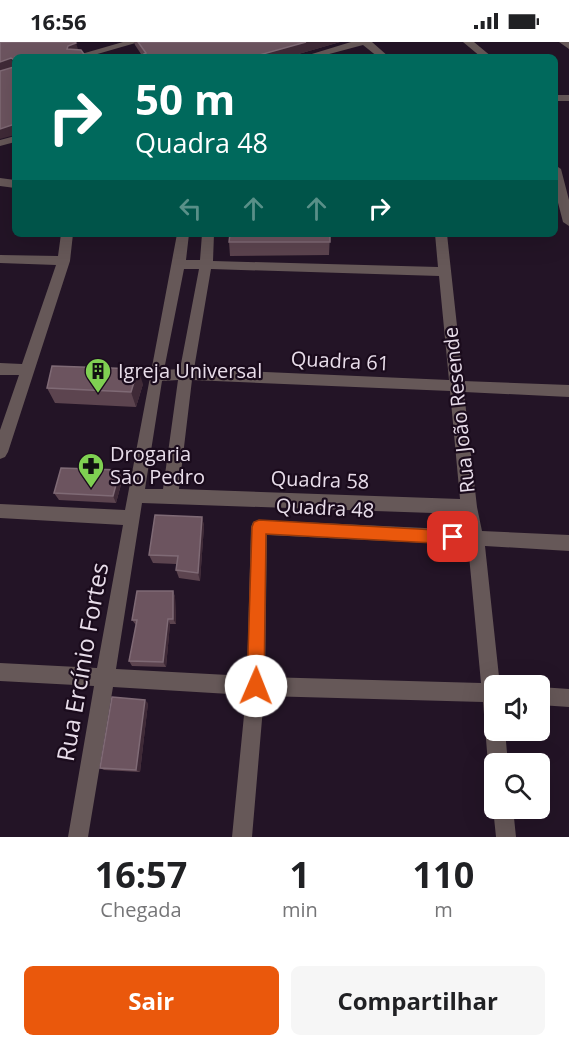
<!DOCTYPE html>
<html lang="pt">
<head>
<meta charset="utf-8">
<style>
	:root { --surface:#fff; --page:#f6f6f6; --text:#202124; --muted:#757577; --accent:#ea580c }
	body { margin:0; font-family:"Open Sans",sans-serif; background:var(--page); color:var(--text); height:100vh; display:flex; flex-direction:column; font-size:22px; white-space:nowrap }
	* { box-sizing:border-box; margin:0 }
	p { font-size:20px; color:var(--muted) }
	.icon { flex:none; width:33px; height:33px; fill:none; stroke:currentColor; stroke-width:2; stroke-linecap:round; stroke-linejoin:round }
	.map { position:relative; height:795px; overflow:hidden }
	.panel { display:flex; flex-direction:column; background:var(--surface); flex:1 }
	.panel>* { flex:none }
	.hud { position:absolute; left:12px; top:12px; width:546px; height:183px; border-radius:9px; box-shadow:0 6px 24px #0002; background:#00695c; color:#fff; overflow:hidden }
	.tools { position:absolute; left:484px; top:633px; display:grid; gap:12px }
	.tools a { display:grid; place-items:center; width:66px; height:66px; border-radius:9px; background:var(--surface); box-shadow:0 6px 24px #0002; font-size:30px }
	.pin { position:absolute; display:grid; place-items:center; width:51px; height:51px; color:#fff; margin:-26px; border-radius:12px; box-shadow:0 3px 9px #0006 }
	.me { position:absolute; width:66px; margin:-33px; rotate:1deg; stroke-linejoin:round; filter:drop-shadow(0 0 4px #0008) }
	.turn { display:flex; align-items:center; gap:21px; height:126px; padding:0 24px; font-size:27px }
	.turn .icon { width:78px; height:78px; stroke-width:2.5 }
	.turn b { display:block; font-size:42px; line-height:51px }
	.lanes { display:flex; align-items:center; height:57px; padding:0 24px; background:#0003; justify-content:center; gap:30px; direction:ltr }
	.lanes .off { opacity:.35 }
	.eta { display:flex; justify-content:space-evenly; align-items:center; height:102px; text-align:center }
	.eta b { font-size:36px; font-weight:700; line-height:42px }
	.action { display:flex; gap:12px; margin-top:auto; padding:12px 24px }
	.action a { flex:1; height:69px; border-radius:9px; background:var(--accent); color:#fff; font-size:24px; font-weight:700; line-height:69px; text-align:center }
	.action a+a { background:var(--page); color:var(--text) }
	.status { display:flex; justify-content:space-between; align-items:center; height:42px; padding:0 30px; background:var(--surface); direction:ltr }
	.status svg { height:16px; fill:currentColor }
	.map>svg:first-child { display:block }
</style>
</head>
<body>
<div class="status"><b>16:56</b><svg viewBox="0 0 49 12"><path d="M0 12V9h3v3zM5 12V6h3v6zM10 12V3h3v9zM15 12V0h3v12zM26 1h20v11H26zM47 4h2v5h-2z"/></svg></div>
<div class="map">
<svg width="569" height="795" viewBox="0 0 569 795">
	<rect width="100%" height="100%" fill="#231426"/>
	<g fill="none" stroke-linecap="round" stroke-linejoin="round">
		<!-- minor -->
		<path fill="#665858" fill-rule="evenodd" d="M 123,0 L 139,0 L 87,15 L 71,15 Z
			M 351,0 L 372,0 L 389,15 L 378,15 L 363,3 L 318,15 L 302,15 Z
			M 463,0 L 474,0 L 492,15 L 481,15 Z
			M 559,0 L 569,0 L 569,7 Z
			M 555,53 L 569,53 L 569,59 L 555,59 Z
			M 15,94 L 15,100 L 0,104 L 0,98 Z
			M 555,123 L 561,127 L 569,158 L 569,184 L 563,180 L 555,149 Z
			M 0,136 L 15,138 L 15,146 L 0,144 Z
			M 61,192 L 73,192 L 70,219 L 8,410 L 5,415 L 0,417 L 0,388 L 19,333 L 0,333 L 0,321 L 22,322 L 56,223 L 0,221 L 0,213 L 58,214 Z
			M 177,192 L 189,192 L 186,218 L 200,218 L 202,192 L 214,192 L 213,219 L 438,225 L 435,192 L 447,192 L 463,339 L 569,343 L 569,355 L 464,350 L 477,465 L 482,489 L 569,493 L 569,509 L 485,504 L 500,644 L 495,644 L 495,688 L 505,688 L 508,722 L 495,722 L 495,731 L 491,729 L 488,722 L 483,660 L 264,654 L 252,795 L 232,795 L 246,653 L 113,645 L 88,795 L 68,795 L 94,644 L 0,639 L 0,621 L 97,626 L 123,483 L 0,476 L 0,462 L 125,468 ZM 184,227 L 199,227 L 180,327 L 164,328 ZM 211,227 L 439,234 L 449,338 L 194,327 ZM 178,338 L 163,447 L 145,447 L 162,339 ZM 192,338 L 450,349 L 460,457 L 179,447 ZM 142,461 L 462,472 L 466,488 L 259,478 L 253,480 L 251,485 L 247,634 L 116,627 ZM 267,493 L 468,503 L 481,641 L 265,635 Z
			M 540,645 L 569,647 L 569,665 L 540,663 Z
			M 495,761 L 495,766 L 513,766 L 516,795 L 496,795 L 493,766 Z"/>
	</g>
	<!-- wall -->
	<path fill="#5c444f" d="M 134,0 L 340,0 L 288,15 L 143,15 L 135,3 Z
		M 230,192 L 389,192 L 389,194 L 330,192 L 329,213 L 230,214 L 229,200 Z
		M 143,342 L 136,365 L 55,361 L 47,346 Z
		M 123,435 L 116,461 L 59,458 L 54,451 Z
		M 202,475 L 204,484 L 200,539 L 179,536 L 176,528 L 176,522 L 153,521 L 149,513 Z
		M 173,549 L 175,555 L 176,582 L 170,582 L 166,625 L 132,624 L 129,619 L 136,583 L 132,578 Z
		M 148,661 L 140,730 L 104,728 L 100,726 Z"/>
	<!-- shaded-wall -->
	<path fill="#3f2a37" d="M 306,0 L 340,0 L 288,15 L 252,15 Z
		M 76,1 L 79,10 L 67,7 L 68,4 Z
		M 11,16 L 14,25 L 0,30 L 0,20 Z
		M 15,82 L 15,93 L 0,97 L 0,87 Z
		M 138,327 L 143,342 L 136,365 L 131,350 Z
		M 120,428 L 123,435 L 116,461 L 113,454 Z
		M 202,475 L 204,484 L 200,539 L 198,531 Z
		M 173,549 L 175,555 L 176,582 L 173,577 Z
		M 168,577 L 170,582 L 166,625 L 163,620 Z
		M 145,658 L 148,661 L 140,730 L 136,728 Z"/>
	<!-- building -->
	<path fill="#6c545f" stroke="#7f6a75" stroke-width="1.5" d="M 0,0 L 75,0 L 76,1 L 68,4 L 67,7 L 81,8 L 86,15 L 15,15 L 15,82 L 0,87 L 0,29 L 14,25 L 14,18 L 11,16 L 0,20 Z
		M 138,0 L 306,0 L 252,15 L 147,15 L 144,12 L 146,11 Z
		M 230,192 L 330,192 L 330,200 L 229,200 Z
		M 52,324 L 138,327 L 131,350 L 47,346 Z
		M 61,426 L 120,428 L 113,454 L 54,451 Z
		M 155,473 L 202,475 L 198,531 L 176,528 L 178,514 L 149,513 Z
		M 137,549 L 173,549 L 173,577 L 168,577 L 163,620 L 129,619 L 137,578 L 132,578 Z
		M 112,655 L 145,658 L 136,728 L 100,726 Z"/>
	<!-- route -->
	<path fill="#ea580c" stroke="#983908" stroke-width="1.5" d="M 259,478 L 453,489 L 459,491 L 461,495 L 459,500 L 453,502 L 266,492 L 264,644 L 262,650 L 256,652 L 250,650 L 247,644 L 252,485 L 254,480 Z"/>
	<!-- icons -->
	<defs>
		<g id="building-pin" transform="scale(1.35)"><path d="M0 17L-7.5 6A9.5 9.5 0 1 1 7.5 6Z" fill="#7fd052" stroke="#1a0b1c"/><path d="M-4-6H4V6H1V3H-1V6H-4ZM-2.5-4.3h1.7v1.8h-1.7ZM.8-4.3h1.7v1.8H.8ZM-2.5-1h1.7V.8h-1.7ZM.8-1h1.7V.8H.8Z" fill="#111"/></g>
		<g id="pharmacy-pin" transform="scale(1.35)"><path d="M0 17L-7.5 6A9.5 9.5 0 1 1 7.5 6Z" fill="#7fd052" stroke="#1a0b1c"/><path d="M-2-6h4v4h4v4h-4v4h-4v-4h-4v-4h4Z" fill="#111"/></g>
	</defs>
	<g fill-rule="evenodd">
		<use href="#building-pin" x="98" y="329"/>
		<use href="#pharmacy-pin" x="91" y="424"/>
	</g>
	<g text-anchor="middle" stroke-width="4.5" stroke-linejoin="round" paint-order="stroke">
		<!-- street labels -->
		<g font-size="20" fill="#e8ddea" stroke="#1a0b1c">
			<text transform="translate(340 319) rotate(3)" y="7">Quadra 61</text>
			<text transform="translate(459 368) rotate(-96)" y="7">Rua João Resende</text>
			<text transform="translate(320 438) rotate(2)" y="7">Quadra 58</text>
			<text transform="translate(325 466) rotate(3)" y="7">Quadra 48</text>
		</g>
		<!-- poi labels -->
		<g font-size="20" fill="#e8ddea" stroke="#1a0b1c" text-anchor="start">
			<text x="118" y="336">Igreja Universal</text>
			<text x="110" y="419">Drogaria<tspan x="110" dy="23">São Pedro</tspan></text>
		</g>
		<!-- near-street labels -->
		<g font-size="24" fill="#e8ddea" stroke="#1a0b1c">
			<text transform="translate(83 620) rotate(-80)" y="8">Rua Ercínio Fortes</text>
		</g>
	</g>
</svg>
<div class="tools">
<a><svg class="icon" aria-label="sound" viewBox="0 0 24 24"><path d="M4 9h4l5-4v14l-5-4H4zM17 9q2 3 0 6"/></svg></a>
<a><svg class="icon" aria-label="search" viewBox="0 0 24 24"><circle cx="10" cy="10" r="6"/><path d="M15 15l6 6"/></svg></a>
</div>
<div class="pin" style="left:453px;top:495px;background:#d93025"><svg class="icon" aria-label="arrive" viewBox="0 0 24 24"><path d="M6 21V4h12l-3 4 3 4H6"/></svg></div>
<svg class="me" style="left:256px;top:644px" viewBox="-20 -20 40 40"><circle r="19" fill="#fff"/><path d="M0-13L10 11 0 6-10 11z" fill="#ea580c"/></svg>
<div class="hud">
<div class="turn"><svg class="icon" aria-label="right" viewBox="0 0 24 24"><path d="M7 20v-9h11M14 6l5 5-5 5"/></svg><div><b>50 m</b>Quadra 48</div></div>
<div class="lanes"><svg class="icon off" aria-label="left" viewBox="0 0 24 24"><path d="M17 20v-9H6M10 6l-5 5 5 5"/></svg><svg class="icon off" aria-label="ahead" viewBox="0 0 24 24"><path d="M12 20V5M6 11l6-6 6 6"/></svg><svg class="icon off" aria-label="ahead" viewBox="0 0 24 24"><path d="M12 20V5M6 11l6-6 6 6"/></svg><svg class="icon" aria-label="right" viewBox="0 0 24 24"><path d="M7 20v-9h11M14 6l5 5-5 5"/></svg></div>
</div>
</div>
<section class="panel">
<div class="eta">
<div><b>16:57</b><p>Chegada</p></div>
<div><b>1</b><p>min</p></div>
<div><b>110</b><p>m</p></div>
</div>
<div class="action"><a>Sair</a><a>Compartilhar</a></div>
</section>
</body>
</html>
